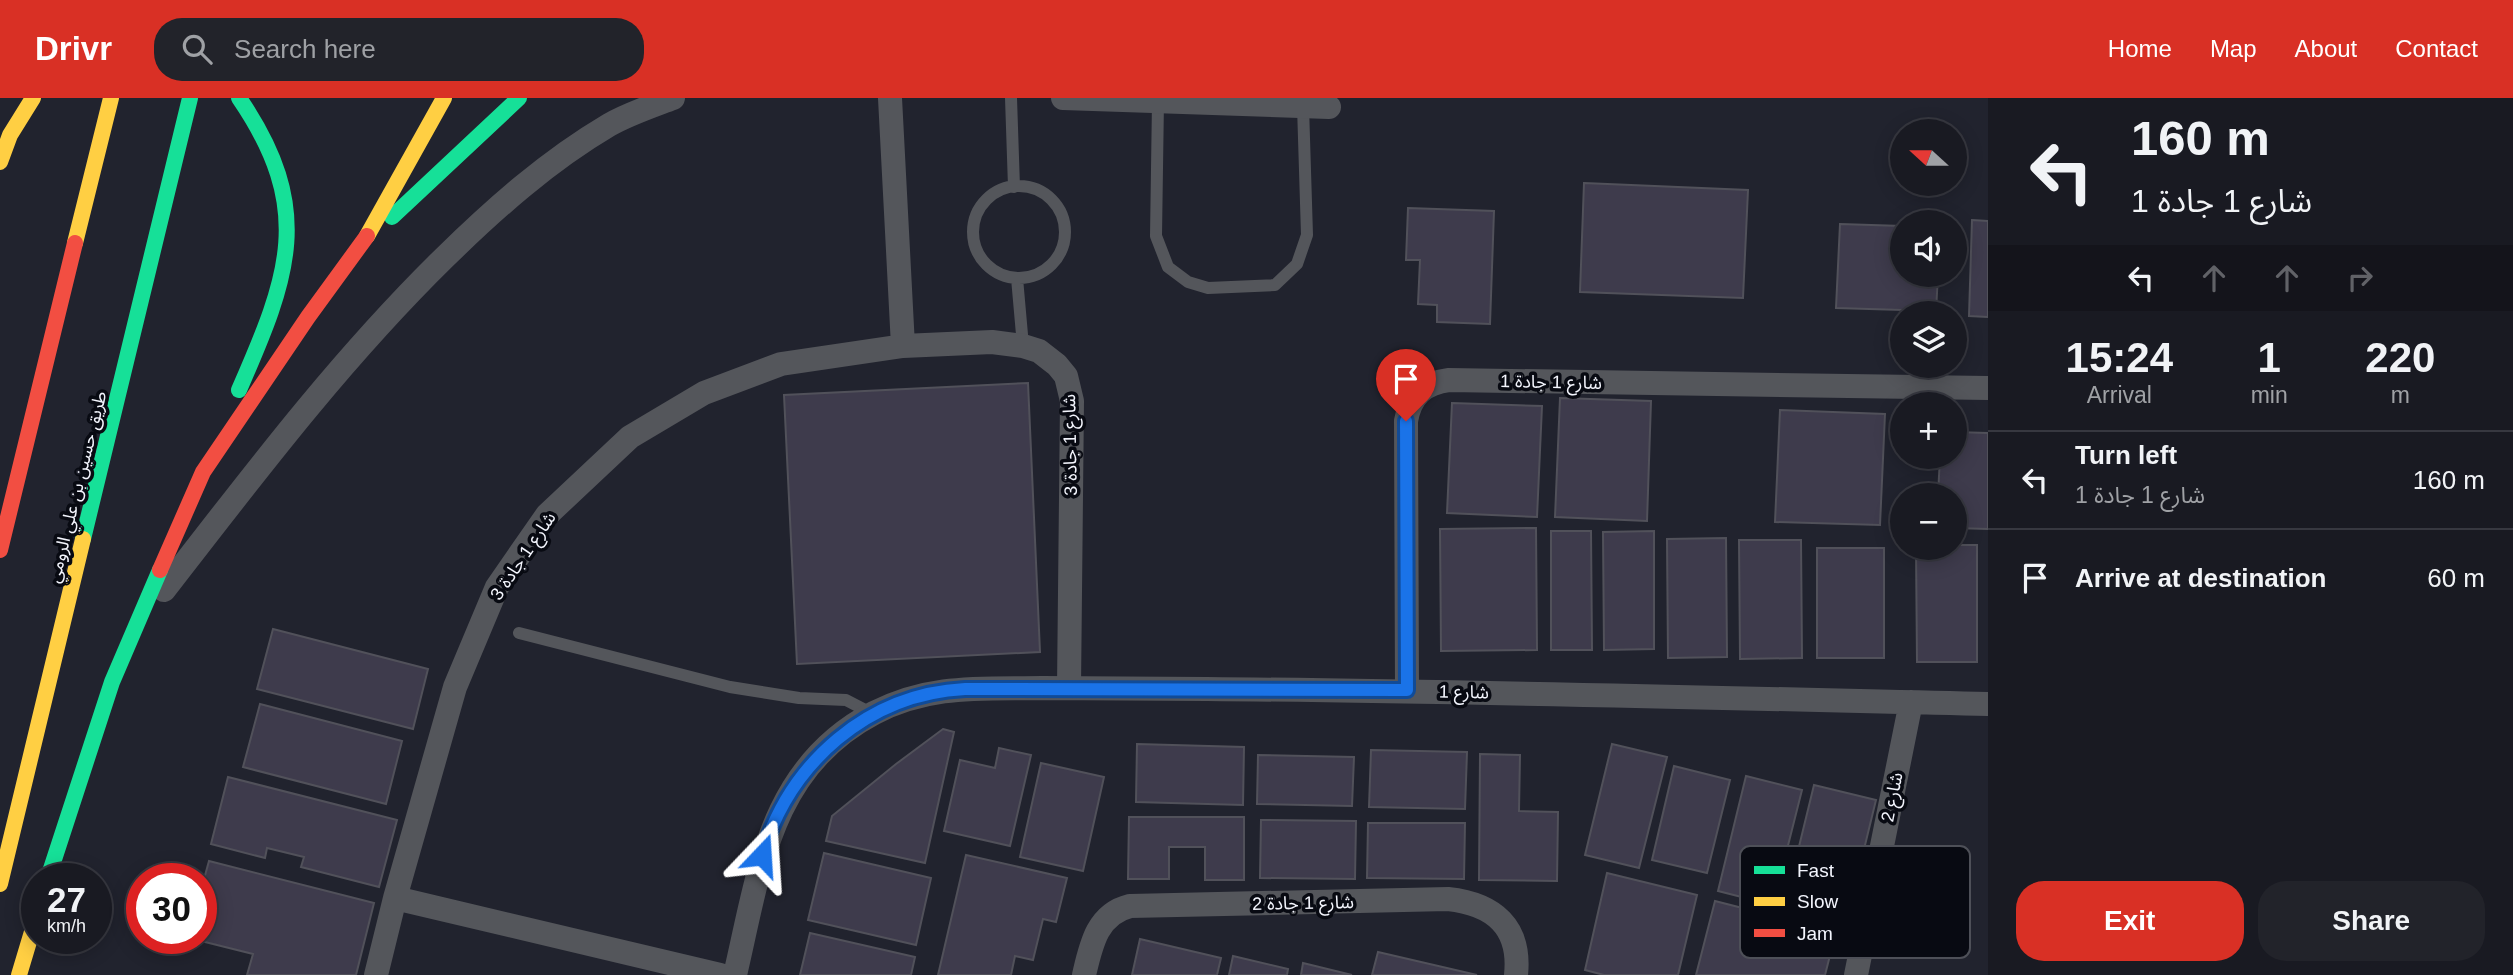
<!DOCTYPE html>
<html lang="en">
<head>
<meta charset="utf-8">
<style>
	:root { --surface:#191a22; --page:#22232a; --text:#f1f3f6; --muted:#9fa1a5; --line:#373840; --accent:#d93025 }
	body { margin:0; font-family:Arial,"Noto Sans Arabic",sans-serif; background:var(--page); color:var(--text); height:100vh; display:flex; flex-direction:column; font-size:26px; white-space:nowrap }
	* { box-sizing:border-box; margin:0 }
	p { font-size:23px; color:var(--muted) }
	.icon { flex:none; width:38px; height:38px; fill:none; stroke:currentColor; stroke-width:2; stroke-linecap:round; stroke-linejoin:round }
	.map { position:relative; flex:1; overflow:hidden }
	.drawer { display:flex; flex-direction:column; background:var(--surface); width:525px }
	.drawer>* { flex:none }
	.banner { background:#191a22; color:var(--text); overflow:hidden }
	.needle { width:46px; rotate:291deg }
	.controls { position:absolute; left:1890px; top:21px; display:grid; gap:14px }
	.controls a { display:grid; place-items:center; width:77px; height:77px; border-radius:50%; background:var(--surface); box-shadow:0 4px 18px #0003,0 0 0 2px var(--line); font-size:35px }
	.speed { position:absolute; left:21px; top:765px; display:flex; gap:14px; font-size:35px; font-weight:700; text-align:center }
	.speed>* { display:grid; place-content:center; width:91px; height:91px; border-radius:50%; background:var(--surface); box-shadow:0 4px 18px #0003,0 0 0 2px var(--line); line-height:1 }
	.speed small { font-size:18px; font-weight:400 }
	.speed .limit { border:10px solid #d22; background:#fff; color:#111 }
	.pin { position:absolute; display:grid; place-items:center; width:60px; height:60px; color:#fff; margin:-72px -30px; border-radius:50% 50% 50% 0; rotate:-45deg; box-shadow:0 0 7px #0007 }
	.pin .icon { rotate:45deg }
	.me { position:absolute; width:77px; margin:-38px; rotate:20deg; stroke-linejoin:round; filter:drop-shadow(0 0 5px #0008) }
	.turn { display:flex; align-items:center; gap:24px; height:147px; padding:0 28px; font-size:32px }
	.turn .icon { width:91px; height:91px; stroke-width:2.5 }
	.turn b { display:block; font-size:49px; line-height:60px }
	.lanes { display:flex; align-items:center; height:66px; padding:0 28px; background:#0003; justify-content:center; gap:35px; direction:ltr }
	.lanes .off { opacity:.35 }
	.eta { display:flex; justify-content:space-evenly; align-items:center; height:119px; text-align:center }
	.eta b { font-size:42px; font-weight:700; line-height:49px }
	.action { display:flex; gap:14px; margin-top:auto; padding:14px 28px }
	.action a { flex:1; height:80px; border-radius:28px; background:var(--accent); color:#fff; font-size:28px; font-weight:700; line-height:80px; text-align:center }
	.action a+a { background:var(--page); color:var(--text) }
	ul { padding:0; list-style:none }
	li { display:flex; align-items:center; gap:21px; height:98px; padding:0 28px; border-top:2px solid var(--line) }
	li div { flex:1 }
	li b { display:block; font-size:26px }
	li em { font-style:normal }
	header { display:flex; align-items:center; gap:42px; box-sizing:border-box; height:98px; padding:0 35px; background:var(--accent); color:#fff }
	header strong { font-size:33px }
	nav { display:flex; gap:38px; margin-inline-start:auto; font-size:24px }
	.search { width:490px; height:63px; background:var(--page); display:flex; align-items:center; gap:18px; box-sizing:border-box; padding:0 24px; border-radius:28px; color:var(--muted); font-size:26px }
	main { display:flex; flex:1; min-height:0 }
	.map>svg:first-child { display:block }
</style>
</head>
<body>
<header>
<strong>Drivr</strong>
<div class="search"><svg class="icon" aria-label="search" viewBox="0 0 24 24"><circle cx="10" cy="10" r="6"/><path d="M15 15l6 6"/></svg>Search here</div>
<nav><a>Home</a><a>Map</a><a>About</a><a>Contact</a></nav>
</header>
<main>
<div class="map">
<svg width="1988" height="877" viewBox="0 0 1988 877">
	<rect width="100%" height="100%" fill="#21232e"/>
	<!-- building -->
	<path fill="#3e3b4c" stroke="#51515a" stroke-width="2" d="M 1584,85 L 1748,92 L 1743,200 L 1580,194 Z
		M 1408,110 L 1494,113 L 1490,226 L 1437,224 L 1437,207 L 1418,206 L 1420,162 L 1406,162 Z
		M 1972,122 L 1988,123 L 1988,219 L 1969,218 Z
		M 1840,126 L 1902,128 L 1902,177 L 1938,177 L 1936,213 L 1836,210 Z
		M 1028,285 L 1040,554 L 797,566 L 784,297 Z
		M 1560,300 L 1651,303 L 1647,423 L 1555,419 Z
		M 1452,305 L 1542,308 L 1537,419 L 1447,415 Z
		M 1780,312 L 1885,316 L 1880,427 L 1775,424 Z
		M 1955,334 L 1988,335 L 1988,431 L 1955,430 L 1955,397 L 1938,397 L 1940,359 L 1955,359 Z
		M 1536,430 L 1537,552 L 1441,553 L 1440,431 Z
		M 1551,433 L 1591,433 L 1592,552 L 1551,552 Z
		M 1654,433 L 1654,551 L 1604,552 L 1603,434 Z
		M 1726,440 L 1727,559 L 1668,560 L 1667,441 Z
		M 1739,442 L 1801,442 L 1802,560 L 1740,561 Z
		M 1955,447 L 1977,447 L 1977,564 L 1917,564 L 1916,450 L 1955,450 Z
		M 1817,450 L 1884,450 L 1884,560 L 1817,560 Z
		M 273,531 L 428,571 L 413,631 L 257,591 Z
		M 260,606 L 402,643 L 386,706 L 243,669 Z
		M 943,631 L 954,634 L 925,765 L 826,743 L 832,718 L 896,666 Z
		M 1137,646 L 1244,649 L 1243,707 L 1136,704 Z
		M 1612,646 L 1667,659 L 1639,770 L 1585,757 Z
		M 999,650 L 1031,657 L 1010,748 L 944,733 L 960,662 L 995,670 Z
		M 1371,652 L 1467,654 L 1465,711 L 1369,709 Z
		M 1480,656 L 1520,657 L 1519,713 L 1558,714 L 1557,783 L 1479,782 Z
		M 1258,657 L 1354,659 L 1352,708 L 1257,706 Z
		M 1041,665 L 1104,679 L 1083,773 L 1020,759 Z
		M 1674,668 L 1730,682 L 1707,775 L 1652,762 Z
		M 1746,678 L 1802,692 L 1773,807 L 1718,793 Z
		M 228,679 L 397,722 L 379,789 L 301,769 L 304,759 L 267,750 L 265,760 L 211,746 Z
		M 1814,687 L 1876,702 L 1847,821 L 1785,806 Z
		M 1129,719 L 1244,719 L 1244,782 L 1205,782 L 1205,749 L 1169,749 L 1169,781 L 1128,781 Z
		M 1261,722 L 1356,723 L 1355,781 L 1260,780 Z
		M 1368,725 L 1465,725 L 1464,781 L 1367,780 Z
		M 824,755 L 931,780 L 916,847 L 808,822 Z
		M 966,757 L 1067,780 L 1056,824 L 1043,821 L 1033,862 L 1015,858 L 1011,877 L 938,877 Z
		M 209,763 L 374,805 L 356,877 L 247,877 L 253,856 L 189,840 L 201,840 L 201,792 Z
		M 1607,775 L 1697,797 L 1678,877 L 1604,877 L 1585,872 Z
		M 1715,803 L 1836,834 L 1825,877 L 1696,877 Z
		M 810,835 L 915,859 L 911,877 L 800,877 Z
		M 1140,841 L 1221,860 L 1217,877 L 1132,877 Z
		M 1378,854 L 1477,877 L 1372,877 Z
		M 1233,858 L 1288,871 L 1287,877 L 1229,877 Z
		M 1303,865 L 1352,877 L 1301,877 Z"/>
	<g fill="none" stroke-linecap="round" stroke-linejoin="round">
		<!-- lane -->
		<path stroke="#54565b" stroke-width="12" d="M 1011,0 L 1014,89
			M 1158,3 L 1156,138 L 1168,169 L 1188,184 L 1208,190 L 1275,187 L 1297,166 L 1307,137 L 1303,8
			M973 134a46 46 0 1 1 92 0a46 46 0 1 1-92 0Z
			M 1017,180 L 1023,248
			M 519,535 L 730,589 L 799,600 L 846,602 L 873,616"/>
		<!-- street -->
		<path stroke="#54565b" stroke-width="24" d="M 890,0 L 903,248
			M 1063,0 L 1329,9
			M 164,492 C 253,377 340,262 444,160 C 495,110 548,63 609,27 C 628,16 652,8 673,0
			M 1407,592 L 1406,323 C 1410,298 1424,285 1449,282 L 1988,290
			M 395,800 L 720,877
			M 376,877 L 395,800 L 455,589 L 497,489 L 547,417 L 630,339 L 704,295 L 781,266 L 903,248 L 992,244 L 1023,248 L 1039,253 L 1057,267 L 1066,278 L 1072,303 L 1069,590
			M 735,877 C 759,775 769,670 874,615 C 930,586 981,591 1042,590 C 1097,590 1152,591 1207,591 C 1467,593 1728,600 1988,606
			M 1084,877 C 1091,847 1097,816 1130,808 L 1448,801 C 1494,806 1521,829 1516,877
			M 1856,877 L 1911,604"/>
		<!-- fast -->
		<path stroke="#16e098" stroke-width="16" d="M 239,0 C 315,111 289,178 239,292
			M 392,119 L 519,0
			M 83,441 L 190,0
			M 48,780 L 112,584 L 160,472"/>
		<!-- slow -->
		<path stroke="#ffcf43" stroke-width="16" d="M 0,64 L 10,37 L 33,0
			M 367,138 L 444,0
			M 75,145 L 111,0
			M 0,786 L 83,441
			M 19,877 L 37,817"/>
		<!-- jam -->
		<path stroke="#f24e42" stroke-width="16" d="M 0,452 L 75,145
			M 160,472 L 203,374 L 308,219 L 367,138"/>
	</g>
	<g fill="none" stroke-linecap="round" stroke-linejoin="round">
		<!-- route casing -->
		<g stroke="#114b97" stroke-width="18">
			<path id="route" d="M 762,757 C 790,664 868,596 965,591 L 1407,592 L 1406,323"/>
		</g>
		<!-- route -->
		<use href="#route" stroke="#1a73e8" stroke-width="12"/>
	</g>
	<g text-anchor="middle" stroke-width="7" stroke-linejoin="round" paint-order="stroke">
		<!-- street labels -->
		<g font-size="18" fill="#f3f5fd" stroke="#080a12">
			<text transform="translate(1551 284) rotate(1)" y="6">شارع 1 جادة 1</text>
			<text transform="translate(1070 347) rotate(-91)" y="6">شارع 1 جادة 3</text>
			<text transform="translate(77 389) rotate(-76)" y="6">طريق حسين بن علي الرومي</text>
			<text transform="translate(523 458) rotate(-56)" y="6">شارع 1 جادة 3</text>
			<text transform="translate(1464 594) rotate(1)" y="6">شارع 1</text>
			<text transform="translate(1892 699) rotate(-79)" y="6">شارع 2</text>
			<text transform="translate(1303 805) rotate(-1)" y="6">شارع 1 جادة 2</text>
		</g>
	</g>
	<!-- legend -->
	<rect x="1740" y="748" width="230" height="112" rx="10" fill="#080a12" stroke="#4e5058" stroke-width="2"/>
	<rect x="1754" y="768" width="31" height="8" fill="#16e098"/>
	<rect x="1754" y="799" width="31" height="9" fill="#ffcf43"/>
	<rect x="1754" y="831" width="31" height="8" fill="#f24e42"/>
	<g font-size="19" fill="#f3f5fd">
		<text x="1797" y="779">Fast</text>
		<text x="1797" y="810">Slow</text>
		<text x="1797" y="842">Jam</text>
	</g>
</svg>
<div class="controls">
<a><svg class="needle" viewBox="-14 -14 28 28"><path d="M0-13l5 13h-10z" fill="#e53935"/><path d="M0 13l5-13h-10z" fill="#9fa1a5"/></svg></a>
<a><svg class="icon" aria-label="sound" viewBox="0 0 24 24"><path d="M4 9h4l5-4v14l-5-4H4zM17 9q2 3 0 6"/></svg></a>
<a><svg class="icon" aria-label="layers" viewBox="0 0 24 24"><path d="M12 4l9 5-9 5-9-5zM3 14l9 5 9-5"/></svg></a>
<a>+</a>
<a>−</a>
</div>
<div class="speed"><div>27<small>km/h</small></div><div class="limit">30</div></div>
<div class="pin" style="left:1406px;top:323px;background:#d93025"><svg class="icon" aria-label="arrive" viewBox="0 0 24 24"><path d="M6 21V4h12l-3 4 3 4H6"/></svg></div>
<svg class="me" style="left:762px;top:757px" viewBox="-20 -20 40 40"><path d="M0-17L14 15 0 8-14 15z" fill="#1a73e8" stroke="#fff" stroke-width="4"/></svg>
</div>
<section class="drawer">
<div class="banner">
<div class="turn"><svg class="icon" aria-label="left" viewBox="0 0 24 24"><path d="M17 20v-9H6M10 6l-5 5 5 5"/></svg><div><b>160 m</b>شارع 1 جادة 1</div></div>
<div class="lanes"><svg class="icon" aria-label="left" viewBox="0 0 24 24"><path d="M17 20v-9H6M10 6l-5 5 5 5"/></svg><svg class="icon off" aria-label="ahead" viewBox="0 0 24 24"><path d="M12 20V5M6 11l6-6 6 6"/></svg><svg class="icon off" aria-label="ahead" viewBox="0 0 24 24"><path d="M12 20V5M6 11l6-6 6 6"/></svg><svg class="icon off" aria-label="right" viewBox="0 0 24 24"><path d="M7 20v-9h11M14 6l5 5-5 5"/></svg></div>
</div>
<div class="eta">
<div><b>15:24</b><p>Arrival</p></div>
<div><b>1</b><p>min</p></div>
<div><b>220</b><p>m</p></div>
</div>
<ul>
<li><svg class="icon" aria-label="left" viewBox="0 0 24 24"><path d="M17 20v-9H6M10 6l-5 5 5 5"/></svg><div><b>Turn left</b><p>شارع 1 جادة 1</p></div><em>160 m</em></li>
<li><svg class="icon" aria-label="arrive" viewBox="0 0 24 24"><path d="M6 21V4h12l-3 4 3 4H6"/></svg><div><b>Arrive at destination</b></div><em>60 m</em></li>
</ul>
<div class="action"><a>Exit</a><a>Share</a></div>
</section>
</main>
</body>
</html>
